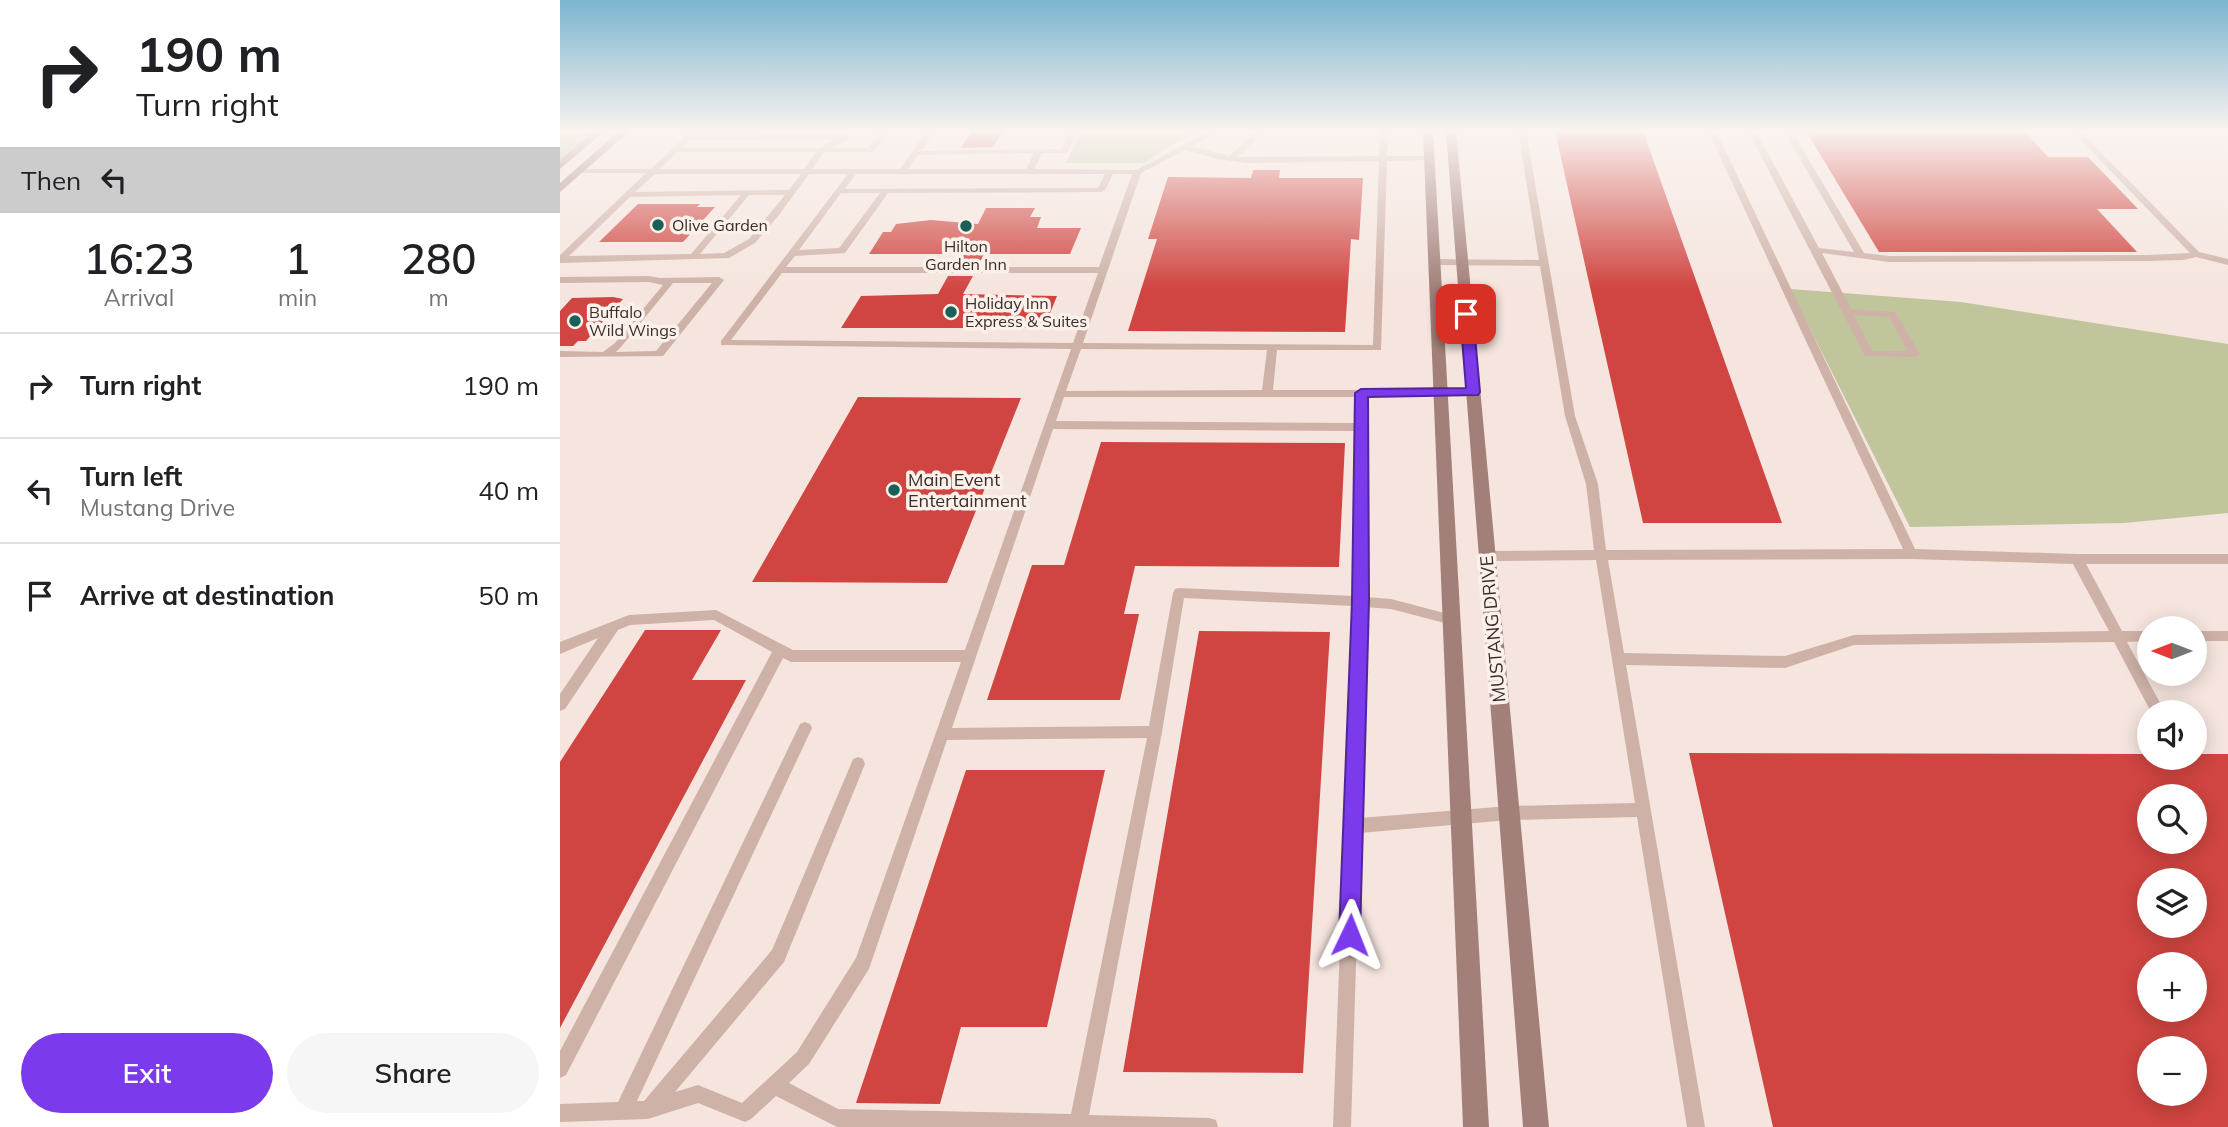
<!DOCTYPE html>
<html lang="en">
<head>
<meta charset="utf-8">
<style>
	:root { --surface:#fff; --page:#f6f6f6; --text:#202124; --muted:#757577; --line:#e0e0e0; --accent:#7c3aed }
	body { margin:0; font-family:Mulish,sans-serif; background:var(--page); color:var(--text); height:100vh; display:flex; flex-direction:column; font-size:26px; white-space:nowrap }
	* { box-sizing:border-box; margin:0 }
	p { font-size:23px; color:var(--muted) }
	.icon { flex:none; width:38px; height:38px; fill:none; stroke:currentColor; stroke-width:2; stroke-linecap:round; stroke-linejoin:round }
	.map { position:relative; flex:1; overflow:hidden }
	.details { display:flex; flex-direction:column; background:var(--surface); width:560px }
	.details>* { flex:none }
	.banner { background:#fff; color:var(--text); overflow:hidden }
	.needle { width:46px; rotate:270deg }
	.fabs { position:absolute; left:1577px; top:616px; display:grid; gap:14px }
	.fabs a { display:grid; place-items:center; width:70px; height:70px; border-radius:50%; background:var(--surface); box-shadow:0 4px 18px #0003; font-size:35px }
	.pin { position:absolute; display:grid; place-items:center; width:60px; height:60px; color:#fff; margin:-30px; border-radius:14px; box-shadow:0 4px 10px #0006 }
	.me { position:absolute; width:77px; margin:-38px; rotate:2deg; stroke-linejoin:round; filter:drop-shadow(0 0 5px #0008) }
	.turn { display:flex; align-items:center; gap:24px; height:147px; padding:0 21px; font-size:32px }
	.turn .icon { width:91px; height:91px; stroke-width:2.5 }
	.turn b { display:block; font-size:49px; line-height:60px }
	.then { display:flex; align-items:center; height:66px; padding:0 21px; background:#0003; gap:14px; font-size:26px }
	.eta { display:flex; justify-content:space-evenly; align-items:center; height:119px; text-align:center }
	.eta b { font-size:42px; font-weight:600; line-height:49px }
	.button { display:flex; gap:14px; margin-top:auto; padding:14px 21px }
	.button a { flex:1; height:80px; border-radius:42px; background:var(--accent); color:#fff; font-size:28px; font-weight:600; line-height:80px; text-align:center }
	.button a+a { background:var(--page); color:var(--text) }
	ul { padding:0; list-style:none }
	li { display:flex; align-items:center; gap:21px; height:105px; padding:0 21px; border-top:2px solid var(--line) }
	li div { flex:1 }
	li b { display:block; font-size:26px }
	li em { font-style:normal }
	main { display:flex; flex:1; min-height:0 }
	.map>svg:first-child { display:block }
</style>
</head>
<body>
<main>
<section class="details">
<div class="banner">
<div class="turn"><svg class="icon" aria-label="right" viewBox="0 0 24 24"><path d="M7 20v-9h11M14 6l5 5-5 5"/></svg><div><b>190 m</b>Turn right</div></div>
<div class="then">Then<svg class="icon" aria-label="left" viewBox="0 0 24 24"><path d="M17 20v-9H6M10 6l-5 5 5 5"/></svg></div>
</div>
<div class="eta">
<div><b>16:23</b><p>Arrival</p></div>
<div><b>1</b><p>min</p></div>
<div><b>280</b><p>m</p></div>
</div>
<ul>
<li><svg class="icon" aria-label="right" viewBox="0 0 24 24"><path d="M7 20v-9h11M14 6l5 5-5 5"/></svg><div><b>Turn right</b></div><em>190 m</em></li>
<li><svg class="icon" aria-label="left" viewBox="0 0 24 24"><path d="M17 20v-9H6M10 6l-5 5 5 5"/></svg><div><b>Turn left</b><p>Mustang Drive</p></div><em>40 m</em></li>
<li><svg class="icon" aria-label="arrive" viewBox="0 0 24 24"><path d="M6 21V4h12l-3 4 3 4H6"/></svg><div><b>Arrive at destination</b></div><em>50 m</em></li>
</ul>
<div class="button"><a>Exit</a><a>Share</a></div>
</section>
<div class="map">
<svg width="1668" height="1127" viewBox="0 0 1668 1127">
	<rect width="100%" height="100%" fill="#f5e5de"/>
	<!-- green -->
	<path fill="#c0c59c" d="M 0,131 L 35,131 L 0,163 Z
		M 521,131 L 640,131 L 605,149 L 585,163 L 506,163 Z
		M 1230,289 L 1401,302 L 1668,344 L 1668,513 L 1564,523 L 1350,527 Z"/>
	<!-- building -->
	<path fill="#d04541" fill-rule="evenodd" d="M 412,131 L 443,131 L 433,147 L 401,148 Z
		M 995,131 L 1083,131 L 1222,523 L 1083,523 Z
		M 1246,131 L 1465,131 L 1488,157 L 1528,157 L 1578,209 L 1537,209 L 1577,252 L 1319,252 Z
		M 693,170 L 720,170 L 719,178 L 803,178 L 799,240 L 791,239 L 785,332 L 568,331 L 597,239 L 588,239 L 608,177 L 691,178 Z
		M 78,204 L 140,204 L 137,207 L 155,207 L 123,242 L 39,242 Z
		M 426,208 L 475,208 L 470,217 L 481,217 L 477,228 L 521,228 L 510,254 L 424,254 L 419,264 L 394,264 L 400,254 L 309,254 L 323,232 L 331,232 L 336,224 L 371,220 L 418,224 Z
		M 388,276 L 413,276 L 403,294 L 497,296 L 484,328 L 281,328 L 301,296 L 378,294 Z
		M 53,297 L 63,299 L 26,341 L 18,341 L 13,346 L 0,346 L 0,311 L 12,298 Z
		M 298,397 L 461,398 L 387,583 L 192,582 Z
		M 541,442 L 785,443 L 779,567 L 575,566 L 564,614 L 579,614 L 560,700 L 427,700 L 472,565 L 504,565 Z
		M 85,630 L 161,630 L 132,680 L 186,680 L 0,1028 L 0,762 Z
		M 639,631 L 770,632 L 743,1073 L 563,1072 Z
		M 1129,753 L 1589,754 L 1589,758 L 1634,758 L 1634,754 L 1668,754 L 1668,1127 L 1213,1127 ZM 1589,796 L 1634,796 L 1634,842 L 1589,842 ZM 1589,880 L 1634,880 L 1634,926 L 1589,926 ZM 1589,964 L 1634,964 L 1634,1010 L 1589,1010 ZM 1589,1048 L 1634,1048 L 1634,1094 L 1589,1094 Z
		M 406,770 L 545,770 L 487,1027 L 401,1027 L 380,1104 L 296,1103 Z"/>
	<g fill="none" stroke-linecap="round" stroke-linejoin="round">
		<!-- lane -->
		<path fill="#ceb2a8" fill-rule="evenodd" d="M 131,131 L 139,131 L 134,136 L 288,135 L 288,139 L 272,148 L 308,148 L 322,131 L 330,131 L 313,152 L 264,152 L 252,169 L 340,169 L 367,131 L 375,131 L 361,151 L 501,149 L 510,131 L 518,131 L 507,153 L 482,153 L 474,169 L 576,170 L 650,131 L 659,131 L 631,146 L 669,156 L 697,131 L 705,131 L 677,157 L 819,156 L 820,131 L 828,131 L 827,156 L 873,156 L 873,160 L 870,160 L 827,161 L 821,350 L 717,350 L 713,390 L 881,390 L 886,393 L 881,396 L 806,397 L 806,597 L 831,599 L 892,615 L 897,616 L 898,620 L 897,624 L 892,625 L 831,609 L 806,607 L 800,818 L 949,806 L 1075,803 L 1036,560 L 927,561 L 923,559 L 921,556 L 923,553 L 927,551 L 1034,550 L 1026,484 L 1005,416 L 980,266 L 874,265 L 870,262 L 874,259 L 979,260 L 958,131 L 966,131 L 1015,416 L 1038,484 L 1046,550 L 1343,549 L 1148,131 L 1156,131 L 1355,549 L 1517,554 L 1668,554 L 1668,564 L 1526,564 L 1562,631 L 1589,631 L 1589,641 L 1567,642 L 1605,712 L 1591,712 L 1554,642 L 1294,645 L 1225,668 L 1066,665 L 1145,1127 L 1127,1127 L 1077,817 L 949,820 L 800,833 L 791,1127 L 773,1127 L 793,606 L 624,598 L 602,732 L 529,1115 L 649,1118 L 656,1120 L 658,1127 L 277,1127 L 216,1096 L 191,1119 L 185,1122 L 138,1103 L 88,1119 L 0,1122 L 0,1104 L 58,1102 L 240,724 L 245,722 L 250,724 L 252,728 L 77,1101 L 84,1101 L 212,950 L 291,764 L 293,759 L 298,757 L 303,759 L 305,764 L 224,962 L 115,1092 L 138,1085 L 182,1103 L 237,1052 L 296,958 L 401,662 L 231,662 L 223,658 L 6,1075 L 0,1078 L 0,1051 L 212,652 L 154,620 L 70,625 L 58,630 L 5,709 L 0,711 L 0,694 L 38,638 L 0,654 L 0,642 L 69,615 L 156,610 L 233,650 L 405,650 L 511,349 L 161,345 L 161,341 L 288,174 L 249,174 L 219,215 L 195,243 L 169,258 L 0,263 L 0,255 L 86,173 L 21,173 L 17,171 L 18,169 L 91,169 ZM 275,139 L 260,148 L 122,148 L 130,140 ZM 625,150 L 658,159 L 687,163 L 819,161 L 813,345 L 523,343 L 581,173 ZM 117,152 L 256,152 L 244,169 L 100,169 ZM 474,153 L 466,169 L 348,169 L 358,155 ZM 95,174 L 241,174 L 229,190 L 75,192 ZM 296,174 L 545,174 L 538,188 L 285,189 ZM 553,174 L 572,174 L 539,267 L 226,267 L 235,256 L 285,253 L 328,193 L 541,192 L 545,190 ZM 281,193 L 320,193 L 279,248 L 239,250 ZM 181,195 L 131,254 L 9,256 L 70,197 ZM 189,195 L 225,195 L 189,239 L 164,253 L 140,254 ZM 222,273 L 538,273 L 513,343 L 171,340 ZM 521,349 L 707,350 L 702,390 L 506,391 ZM 504,397 L 796,397 L 795,423 L 496,421 ZM 493,429 L 795,431 L 794,596 L 619,588 L 615,589 L 613,593 L 589,726 L 392,728 ZM 1351,559 L 1513,564 L 1549,631 L 1294,635 L 1225,656 L 1064,653 L 1048,560 ZM 587,738 L 511,1114 L 278,1109 L 229,1083 L 249,1064 L 309,969 L 387,740 Z
			M 1188,131 L 1196,131 L 1259,248 L 1294,252 L 1224,131 L 1232,131 L 1304,253 L 1329,256 L 1587,255 L 1630,253 L 1512,131 L 1520,131 L 1639,252 L 1668,259 L 1668,265 L 1636,257 L 1623,260 L 1587,261 L 1329,262 L 1262,253 L 1291,309 L 1335,312 L 1360,354 L 1355,357 L 1305,356 ZM 1294,315 L 1329,317 L 1348,351 L 1312,351 Z
			M 89,276 L 100,278 L 159,277 L 164,280 L 103,356 L 0,357 L 0,351 L 43,352 L 55,343 L 103,285 L 89,282 L 0,283 L 0,277 ZM 113,283 L 152,283 L 96,351 L 56,352 L 61,347 Z
			M 1634,631 L 1668,631 L 1668,641 L 1634,641 Z"/>
		<!-- secondary -->
		<path fill="#a28079" fill-rule="evenodd" d="M 34,131 L 45,131 L 0,169 L 0,160 Z
			M 59,131 L 70,131 L 0,192 L 0,183 Z
			M 863,131 L 873,131 L 929,1127 L 903,1127 Z
			M 886,131 L 896,131 L 989,1127 L 963,1127 Z"/>
	</g>
	<!-- sky -->
	<linearGradient id="sky" x2="0" y2="1"><stop stop-color="#7cb4cf"/><stop offset="0.45" stop-color="#faf3f0"/><stop offset="1" stop-color="#faf3f0" stop-opacity="0"/></linearGradient>
	<rect width="1668" height="289" fill="url(#sky)"/>
	<!-- route -->
	<path fill="#7c3aed" stroke="#51269a" stroke-width="2" d="M 906,311 L 913,314 L 920,392 L 918,395 L 808,397 L 809,601 L 800,935 L 797,943 L 790,946 L 782,943 L 779,935 L 792,601 L 795,393 L 801,389 L 906,388 L 900,314 Z"/>
	<!-- markers -->
	<g fill="#1b6056" stroke="#fbf1eb" stroke-width="2.5">
		<circle cx="98" cy="225" r="7"/>
		<circle cx="406" cy="226" r="7"/>
		<circle cx="391" cy="312" r="7"/>
		<circle cx="15" cy="321" r="7"/>
		<circle cx="334" cy="490" r="7"/>
	</g>
	<g text-anchor="middle" stroke-width="7" stroke-linejoin="round" paint-order="stroke">
		<!-- far-poi labels -->
		<g font-size="16" fill="#3b2b29" stroke="#fbf1eb" text-anchor="start">
			<text x="112" y="231">Olive Garden</text>
			<text x="406" y="252" text-anchor="middle">Hilton<tspan x="406" dy="18">Garden Inn</tspan></text>
			<text x="405" y="309">Holiday Inn<tspan x="405" dy="18">Express &amp; Suites</tspan></text>
			<text x="29" y="318">Buffalo<tspan x="29" dy="18">Wild Wings</tspan></text>
		</g>
		<!-- poi labels -->
		<g font-size="18" fill="#3b2b29" stroke="#fbf1eb" text-anchor="start">
			<text x="348" y="486">Main Event<tspan x="348" dy="21">Entertainment</tspan></text>
		</g>
		<!-- street labels -->
		<g font-size="18" fill="#3b2b29" stroke="#fbf1eb">
			<text transform="translate(933 629) rotate(-95)" y="6">MUSTANG DRIVE</text>
		</g>
	</g>
</svg>
<div class="fabs">
<a><svg class="needle" viewBox="-14 -14 28 28"><path d="M0-13l5 13h-10z" fill="#e53935"/><path d="M0 13l5-13h-10z" fill="#757577"/></svg></a>
<a><svg class="icon" aria-label="sound" viewBox="0 0 24 24"><path d="M4 9h4l5-4v14l-5-4H4zM17 9q2 3 0 6"/></svg></a>
<a><svg class="icon" aria-label="search" viewBox="0 0 24 24"><circle cx="10" cy="10" r="6"/><path d="M15 15l6 6"/></svg></a>
<a><svg class="icon" aria-label="layers" viewBox="0 0 24 24"><path d="M12 4l9 5-9 5-9-5zM3 14l9 5 9-5"/></svg></a>
<a>+</a>
<a>−</a>
</div>
<div class="pin" style="left:906px;top:314px;background:#d93025"><svg class="icon" aria-label="arrive" viewBox="0 0 24 24"><path d="M6 21V4h12l-3 4 3 4H6"/></svg></div>
<svg class="me" style="left:790px;top:935px" viewBox="-20 -20 40 40"><path d="M0-17L14 15 0 8-14 15z" fill="#7c3aed" stroke="#fff" stroke-width="4"/></svg>
</div>
</main>
</body>
</html>
